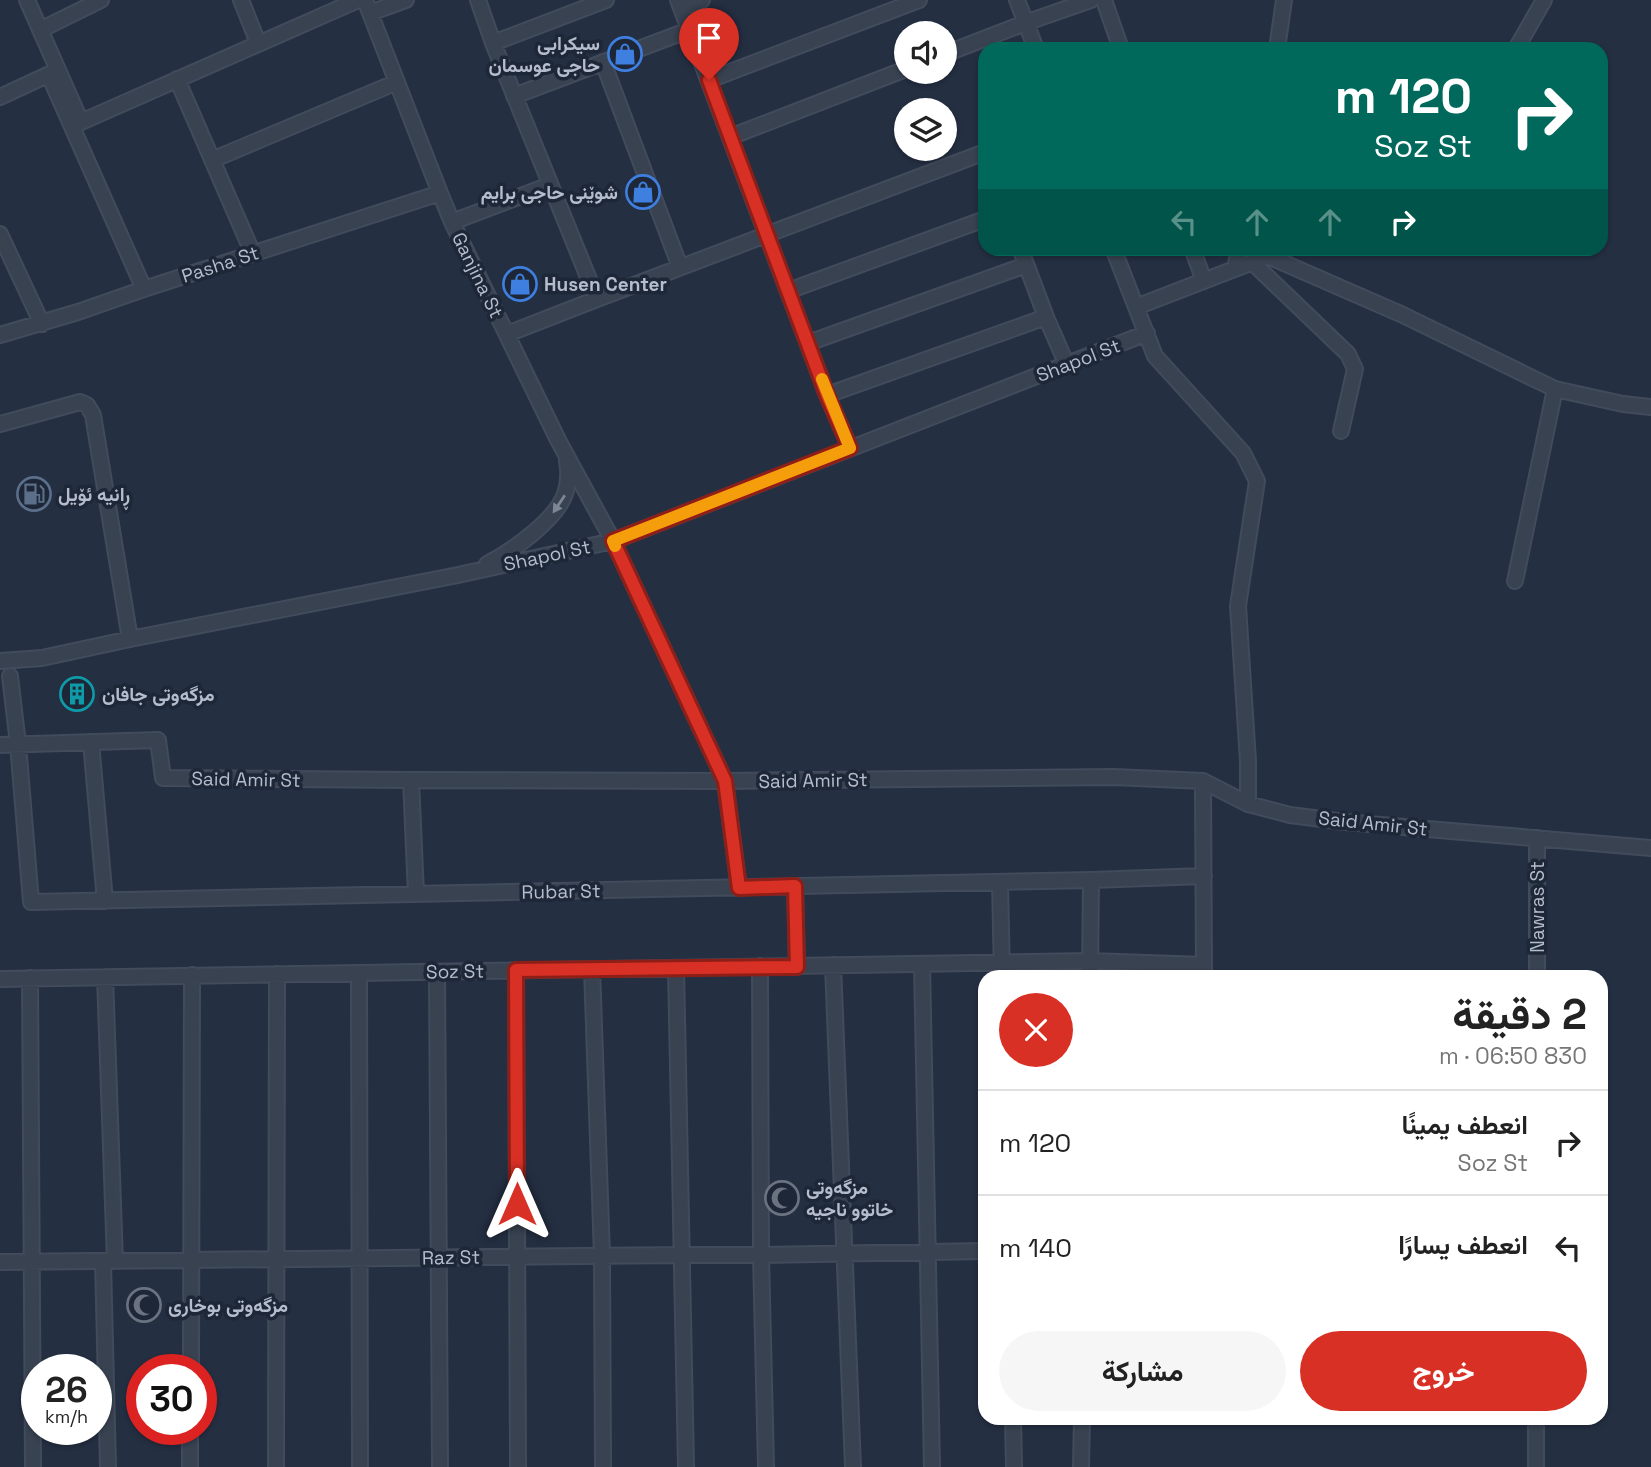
<!DOCTYPE html>
<html lang="ar">
<head>
<meta charset="utf-8">
<style>
	:root { --surface:#fff; --page:#f6f6f6; --text:#222; --muted:#767676; --line:#e0e0e0; --accent:#d93025 }
	body { margin:0; font-family:"Space Grotesk",Vazirmatn,sans-serif; background:var(--page); color:var(--text); direction:rtl; height:100vh; display:flex; flex-direction:column; font-size:26px; white-space:nowrap }
	* { box-sizing:border-box; margin:0 }
	p { font-size:23px; color:var(--muted) }
	.icon { flex:none; width:38px; height:38px; fill:none; stroke:currentColor; stroke-width:2; stroke-linecap:round; stroke-linejoin:round }
	.map { position:relative; flex:1; overflow:hidden; direction:ltr }
	.sheet { position:absolute; left:978px; top:970px; width:630px; height:455px; display:flex; flex-direction:column; background:var(--surface); border-radius:21px; box-shadow:0 2px 5px #0004; direction:rtl }
	.sheet>* { flex:none }
	.top-card { position:absolute; left:978px; top:42px; width:630px; height:214px; border-radius:21px; box-shadow:0 2px 5px #0004; direction:rtl; background:#00695c; color:#fff; overflow:hidden }
	.buttons { position:absolute; left:894px; top:21px; display:grid; gap:14px }
	.buttons a { display:grid; place-items:center; width:63px; height:63px; border-radius:50%; background:var(--surface); box-shadow:0 2px 5px #0004; font-size:35px }
	.speed { position:absolute; left:21px; top:1354px; display:flex; gap:14px; font-size:35px; font-weight:700; text-align:center }
	.speed>* { display:grid; place-content:center; width:91px; height:91px; border-radius:50%; background:var(--surface); box-shadow:0 2px 5px #0004; line-height:1 }
	.speed small { font-size:18px; font-weight:400 }
	.speed .limit { border:10px solid #d22; background:#fff; color:#111 }
	.pin { position:absolute; display:grid; place-items:center; width:60px; height:60px; color:#fff; margin:-72px -30px; border-radius:50% 50% 50% 0; rotate:-45deg; box-shadow:0 0 7px #0007 }
	.pin .icon { rotate:45deg }
	.me { position:absolute; width:77px; margin:-38px; rotate:0deg; stroke-linejoin:round; filter:drop-shadow(0 0 5px #0008) }
	.turn { display:flex; align-items:center; gap:24px; height:147px; padding:0 21px; font-size:32px }
	.turn .icon { width:91px; height:91px; stroke-width:2.5 }
	.turn b { display:block; font-size:49px; line-height:60px }
	.lanes { display:flex; align-items:center; height:66px; padding:0 21px; background:#0003; justify-content:center; gap:35px; direction:ltr }
	.lanes .off { opacity:.35 }
	.round { display:grid; place-items:center; flex:none; width:74px; height:74px; border-radius:37px; background:var(--page) }
	.head { display:flex; align-items:center; justify-content:space-between; height:119px; padding:0 21px }
	h1 { font-size:42px; font-weight:700; line-height:52px }
	.button { display:flex; gap:14px; margin-top:auto; padding:14px 21px }
	.button a { flex:1; height:80px; border-radius:42px; background:var(--accent); color:#fff; font-size:28px; font-weight:700; line-height:80px; text-align:center }
	.button a+a { background:var(--page); color:var(--text) }
	ul { padding:0; list-style:none }
	li { display:flex; align-items:center; gap:21px; height:105px; padding:0 21px; border-top:2px solid var(--line) }
	li div { flex:1 }
	li b { display:block; font-size:26px }
	li em { font-style:normal }
	.map>svg:first-child { display:block }
</style>
</head>
<body>
<div class="map">
<svg width="1651" height="1467" viewBox="0 0 1651 1467">
	<rect width="100%" height="100%" fill="#242f42"/>
	<g fill="none" stroke-linecap="round" stroke-linejoin="round">
		<!-- street casing -->
		<g stroke="#424b5b" stroke-width="18">
			<path id="street" d="M 27,0 L 81,122 L 358,0
				M 241,0 L 258,43
				M 365,0 L 440,193 L 452,222 L 558,440 L 613,541 L 725,781 L 739,888
				M 478,0 L 493,43 L 597,299
				M 678,0 L 827,395 L 850,448
				M 1017,0 L 1036,49
				M 1104,0 L 1121,49
				M 681,8 L 702,0
				M 370,13 L 406,0
				M 40,30 L 101,0
				M 493,43 L 606,0
				M 1277,49 L 1284,0
				M 1516,49 L 1544,0
				M 945,54 L 1025,23 L 1091,0
				M 603,62 L 680,267
				M 49,75 L 144,289
				M 177,79 L 253,254
				M 709,80 L 919,0
				M 514,96 L 689,30
				M 0,97 L 56,71
				M 730,137 L 906,69
				M 212,160 L 397,82
				M 452,222 L 550,185
				M 0,234 L 42,324
				M 1020,248 L 1046,317 L 1067,365
				M 1113,248 L 1155,356 L 1243,453 L 1257,481 L 1238,606 L 1248,761 L 1248,804
				M 1192,248 L 1204,281
				M 1268,256 L 1403,315 L 1555,389 L 1623,404 L 1651,407
				M 1252,262 L 1348,354 L 1355,369 L 1341,431
				M 1235,269 L 1239,248
				M 788,291 L 985,219
				M 1136,307 L 1289,248
				M 507,334 L 597,299 L 985,152
				M 0,335 L 78,312 L 144,289 L 440,193
				M 808,343 L 1026,265
				M 827,395 L 1046,317
				M 0,424 L 80,402 L 87,405 L 93,415 L 130,639
				M 487,564 C 511,552 556,520 565,494 C 569,483 569,473 567,461
				M 1515,581 L 1555,389
				M 0,661 L 42,658 L 130,639 L 458,575 L 613,541 L 1147,333
				M 10,676 L 18,744 L 31,902 L 1091,880 L 1204,876
				M 91,742 L 105,901
				M 0,745 L 158,740 L 163,778 L 411,780 L 725,781 L 1114,777 L 1203,781 L 1248,804 L 1290,815 L 1345,822 L 1651,848
				M 411,780 L 416,894
				M 1203,781 L 1204,976
				M 1000,882 L 1002,976
				M 795,886 L 797,967
				M 922,964 L 932,1467
				M 833,965 L 853,1467
				M 760,966 L 761,1255 L 766,1467
				M 676,968 L 686,1467
				M 592,969 L 602,1255 L 603,1467
				M 516,970 L 518,1467
				M 437,972 L 440,1467
				M 359,973 L 360,1467
				M 1090,976 L 1091,880
				M 1537,976 L 1537,838
				M 105,977 L 115,1261
				M 30,978 L 33,1467
				M 0,979 L 1090,961 L 1204,965
				M 103,1261 L 108,1467
				M 0,1262 L 682,1255 L 761,1255 L 985,1251
				M 191,1370 L 192,975
				M 1013,1418 L 1014,1467
				M 190,1467 L 190,1430
				M 276,1467 L 277,974
				M 1081,1467 L 1082,1418
				M 1536,1467 L 1536,1418"/>
		</g>
		<!-- street -->
		<use href="#street" stroke="#384251" stroke-width="14"/>
	</g>
	<!-- one-way arrows -->
	<defs><path id="oneway-solid" d="M-6-.8H1V-3.2L6.5 0L1 3.2V.8H-6Z" transform="scale(1.75)"/></defs>
	<use fill="#7d8695" href="#oneway-solid" transform="translate(559 504) rotate(124)"/>
	<g fill="none" stroke-linecap="round" stroke-linejoin="round">
		<!-- route casing -->
		<g stroke="#8d1f18" stroke-width="18">
			<path id="route" d="M 517,1204 L 516,970 L 797,967 L 795,886 L 739,888 L 725,781 L 613,541 L 850,448 L 827,395 L 709,80"/>
		</g>
		<!-- route -->
		<use href="#route" stroke="#d93025" stroke-width="12"/>
		<!-- slow -->
		<path stroke="#f59e0b" stroke-width="12" d="M 615,546 L 613,541 L 850,448 L 822,379"/>
	</g>
	<!-- icons -->
	<defs>
		<g id="shop-ring" transform="scale(1.75)"><circle r="9.5" fill="#1d2737" stroke="#3f7fe0" stroke-width="1.5"/><path d="M-5-2.5h2.3a2.7 3.5 0 0 1 5.4 0H5L5.5 6h-11ZM-1.5-2.5h3a1.5 2.3 0 0 0-3 0Z" fill="#3f7fe0"/></g>
		<g id="fuel-ring" transform="scale(1.75)"><circle r="9.5" fill="#1d2737" stroke="#5c6f8a" stroke-width="1.5"/><path d="M-5.5-6h7V0h2V4h1.3V-2.5L3-4.5l.8-.8L6-3V5H2.5V1h-1V6h-7ZM-4.2-4.7v3.2H.2V-4.7Z" fill="#5c6f8a"/></g>
		<g id="building-ring" transform="scale(1.75)"><circle r="9.5" fill="#1d2737" stroke="#0f9aa8" stroke-width="1.5"/><path d="M-4-6H4V6H1V3H-1V6H-4ZM-2.5-4.3h1.7v1.8h-1.7ZM.8-4.3h1.7v1.8H.8ZM-2.5-1h1.7V.8h-1.7ZM.8-1h1.7V.8H.8Z" fill="#0f9aa8"/></g>
		<g id="mosque-ring" transform="scale(1.75)"><circle r="9.5" fill="#1d2737" stroke="#6b7280" stroke-width="1.5"/><path d="M3.5-4.9A6 6 0 1 0 3.5 4.9A5 5 0 1 1 3.5-4.9Z" fill="#6b7280"/></g>
	</defs>
	<g fill-rule="evenodd">
		<use href="#shop-ring" x="625" y="54"/>
		<use href="#shop-ring" x="643" y="192"/>
		<use href="#shop-ring" x="520" y="284"/>
		<use href="#fuel-ring" x="34" y="494"/>
		<use href="#building-ring" x="77" y="694"/>
		<use href="#mosque-ring" x="782" y="1198"/>
		<use href="#mosque-ring" x="144" y="1305"/>
	</g>
	<g text-anchor="middle" stroke-width="7" stroke-linejoin="round" paint-order="stroke">
		<!-- poi labels -->
		<g font-size="19" font-weight="bold" fill="#b5bdcc" stroke="#1d2737" text-anchor="start">
			<text x="600" y="50" text-anchor="end">سیکرابی<tspan x="600" dy="22">حاجی عوسمان</tspan></text>
			<text x="618" y="199" text-anchor="end">شوێنی حاجی برایم</text>
			<text x="544" y="291">Husen Center</text>
			<text x="58" y="501">ڕانیە ئۆیل</text>
			<text x="102" y="701">مزگەوتی جافان</text>
			<text x="806" y="1194">مزگەوتی<tspan x="806" dy="22">خاتوو ناجیە</tspan></text>
			<text x="168" y="1312">مزگەوتی بوخاری</text>
		</g>
		<!-- street labels -->
		<g font-size="19" fill="#b5bdcc" stroke="#1d2737">
			<text transform="translate(220 264) rotate(-18)" y="7">Pasha St</text>
			<text transform="translate(478 275) rotate(64)" y="7">Ganjina St</text>
			<text transform="translate(1078 360) rotate(-21)" y="7">Shapol St</text>
			<text transform="translate(547 555) rotate(-12)" y="7">Shapol St</text>
			<text transform="translate(246 779) rotate(1)" y="7">Said Amir St</text>
			<text transform="translate(813 780) rotate(-1)" y="7">Said Amir St</text>
			<text transform="translate(1373 823) rotate(6)" y="7">Said Amir St</text>
			<text transform="translate(561 891) rotate(-1)" y="7">Rubar St</text>
			<text transform="translate(1537 907) rotate(-90)" y="7">Nawras St</text>
			<text transform="translate(455 971) rotate(-1)" y="7">Soz St</text>
			<text transform="translate(451 1257) rotate(-1)" y="7">Raz St</text>
		</g>
	</g>
</svg>
<div class="buttons">
<a><svg class="icon" aria-label="sound" viewBox="0 0 24 24"><path d="M4 9h4l5-4v14l-5-4H4zM17 9q2 3 0 6"/></svg></a>
<a><svg class="icon" aria-label="layers" viewBox="0 0 24 24"><path d="M12 4l9 5-9 5-9-5zM3 14l9 5 9-5"/></svg></a>
</div>
<div class="speed"><div>26<small>km/h</small></div><div class="limit">30</div></div>
<div class="pin" style="left:709px;top:80px;background:#d93025"><svg class="icon" aria-label="arrive" viewBox="0 0 24 24"><path d="M6 21V4h12l-3 4 3 4H6"/></svg></div>
<svg class="me" style="left:517px;top:1204px" viewBox="-20 -20 40 40"><path d="M0-17L14 15 0 8-14 15z" fill="#d93025" stroke="#fff" stroke-width="4"/></svg>
<div class="top-card">
<div class="turn"><svg class="icon" aria-label="right" viewBox="0 0 24 24"><path d="M7 20v-9h11M14 6l5 5-5 5"/></svg><div><b>120 m</b>Soz St</div></div>
<div class="lanes"><svg class="icon off" aria-label="left" viewBox="0 0 24 24"><path d="M17 20v-9H6M10 6l-5 5 5 5"/></svg><svg class="icon off" aria-label="ahead" viewBox="0 0 24 24"><path d="M12 20V5M6 11l6-6 6 6"/></svg><svg class="icon off" aria-label="ahead" viewBox="0 0 24 24"><path d="M12 20V5M6 11l6-6 6 6"/></svg><svg class="icon" aria-label="right" viewBox="0 0 24 24"><path d="M7 20v-9h11M14 6l5 5-5 5"/></svg></div>
</div>
<section class="sheet">
<div class="head"><div><h1>2 دقيقة</h1><p>830 m · 06:50</p></div><a class="round" style="background:#d93025;color:#fff"><svg class="icon" aria-label="close" viewBox="0 0 24 24"><path d="M6 6l12 12M18 6L6 18"/></svg></a></div>
<ul>
<li><svg class="icon" aria-label="right" viewBox="0 0 24 24"><path d="M7 20v-9h11M14 6l5 5-5 5"/></svg><div><b>انعطف يمينًا</b><p>Soz St</p></div><em>120 m</em></li>
<li><svg class="icon" aria-label="left" viewBox="0 0 24 24"><path d="M17 20v-9H6M10 6l-5 5 5 5"/></svg><div><b>انعطف يسارًا</b></div><em>140 m</em></li>
</ul>
<div class="button"><a>خروج</a><a>مشاركة</a></div>
</section>
</div>
</body>
</html>
